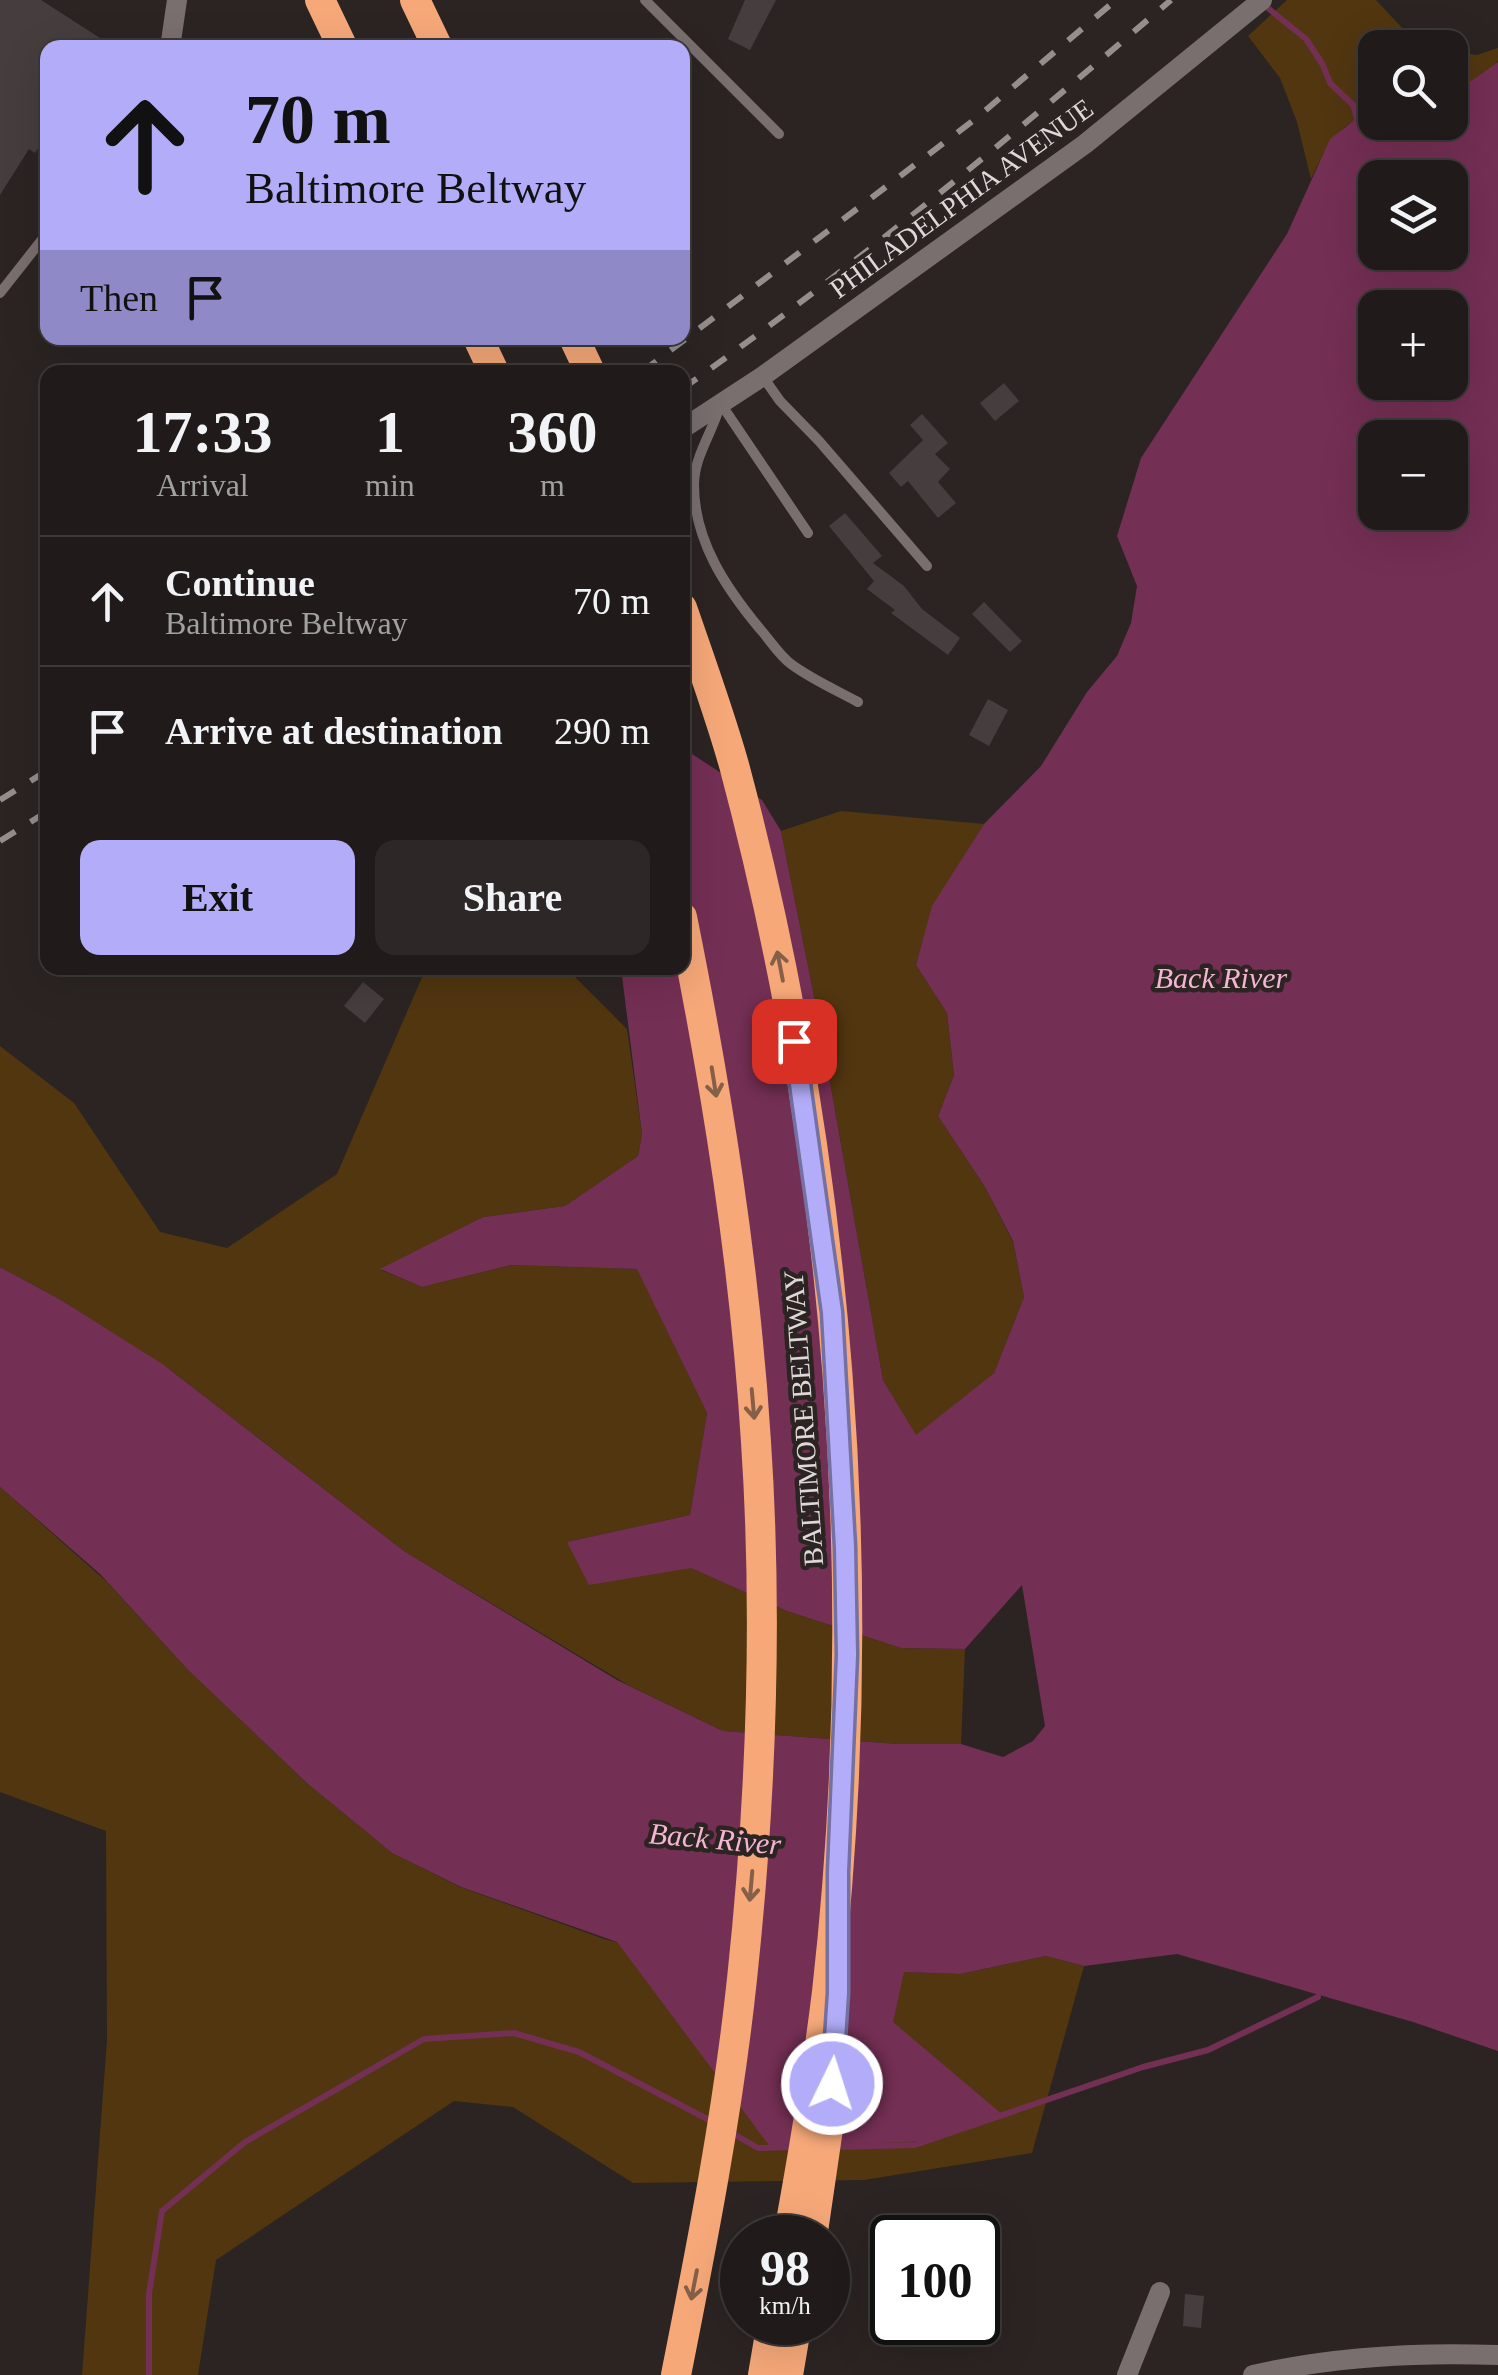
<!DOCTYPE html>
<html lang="en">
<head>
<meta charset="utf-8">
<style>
	:root { --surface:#201b1a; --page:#2d2827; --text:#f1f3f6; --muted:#a2a1a2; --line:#3d3939; --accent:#b3adf9 }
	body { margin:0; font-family:Georgia,serif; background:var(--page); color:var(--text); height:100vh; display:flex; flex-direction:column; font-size:38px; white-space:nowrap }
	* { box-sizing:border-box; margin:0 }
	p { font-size:32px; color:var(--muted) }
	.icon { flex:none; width:55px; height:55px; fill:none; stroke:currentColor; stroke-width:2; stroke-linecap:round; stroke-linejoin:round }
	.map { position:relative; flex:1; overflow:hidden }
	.side { position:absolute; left:40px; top:365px; width:650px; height:610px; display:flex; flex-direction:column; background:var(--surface); border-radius:20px; box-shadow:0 10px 40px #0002,0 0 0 2px var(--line) }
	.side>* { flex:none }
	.guide { position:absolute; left:40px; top:40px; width:650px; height:305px; border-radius:20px; box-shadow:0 10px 40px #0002,0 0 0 2px var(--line); background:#b3adf9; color:#111; overflow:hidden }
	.buttons { position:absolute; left:1358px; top:30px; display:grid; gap:20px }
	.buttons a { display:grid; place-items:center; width:110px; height:110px; border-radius:20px; background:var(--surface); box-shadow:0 10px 40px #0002,0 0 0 2px var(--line); font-size:50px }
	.speed { position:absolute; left:720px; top:2215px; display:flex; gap:20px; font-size:50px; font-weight:700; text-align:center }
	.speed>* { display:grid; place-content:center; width:130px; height:130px; border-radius:50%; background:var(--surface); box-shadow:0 10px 40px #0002,0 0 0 2px var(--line); line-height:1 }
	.speed small { font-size:25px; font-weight:400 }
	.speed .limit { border:5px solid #111; border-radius:15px; background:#fff; color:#111 }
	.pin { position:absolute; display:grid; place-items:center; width:85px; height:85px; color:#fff; margin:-42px; border-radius:20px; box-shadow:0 5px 15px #0006 }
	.me { position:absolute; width:110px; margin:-55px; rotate:4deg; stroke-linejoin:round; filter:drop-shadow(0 0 8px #0008) }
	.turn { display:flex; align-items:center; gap:35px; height:210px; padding:0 40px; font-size:45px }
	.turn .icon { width:130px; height:130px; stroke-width:2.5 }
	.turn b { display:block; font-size:70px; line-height:85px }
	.then { display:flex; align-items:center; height:95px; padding:0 40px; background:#0003; gap:20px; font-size:38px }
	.eta { display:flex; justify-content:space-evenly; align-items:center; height:170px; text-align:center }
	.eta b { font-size:60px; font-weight:700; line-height:70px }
	.button { display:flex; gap:20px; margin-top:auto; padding:20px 40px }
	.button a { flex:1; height:115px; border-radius:20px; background:var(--accent); color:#111; font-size:40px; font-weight:700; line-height:115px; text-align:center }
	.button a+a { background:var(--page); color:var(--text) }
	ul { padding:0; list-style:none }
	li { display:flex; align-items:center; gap:30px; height:130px; padding:0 40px; border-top:2px solid var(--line) }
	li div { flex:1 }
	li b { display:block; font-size:38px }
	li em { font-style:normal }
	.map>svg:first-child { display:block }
</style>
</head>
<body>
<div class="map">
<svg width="1498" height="2375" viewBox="0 0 1498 2375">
	<rect width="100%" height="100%" fill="#2b2422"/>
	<!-- green -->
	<path fill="#513610" d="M 1287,0 L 1376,0 L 1420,47 L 1375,48 L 1375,114 C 1336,122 1327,146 1311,179 L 1297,122 L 1280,78 L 1248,36 Z
		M 1498,48 L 1498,61 L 1492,67 L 1450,96 L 1450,52 L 1477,55 Z
		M 841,811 L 984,824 L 933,906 L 916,965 L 947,1013 L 954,1075 L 938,1116 L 985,1187 L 1013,1242 L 1024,1297 L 994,1373 L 916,1436 L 883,1380 L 820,1026 L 781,831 Z
		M 426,968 L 566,968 L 627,1029 L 642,1134 L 638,1156 L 565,1206 L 483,1217 L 381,1270 L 422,1287 L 511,1265 L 638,1269 L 707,1413 L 690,1515 L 568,1542 L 691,1568 L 787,1611 L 901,1648 L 965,1649 L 961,1744 L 898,1744 L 723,1731 L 628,1685 L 404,1551 L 172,1371 L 61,1300 L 0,1267 L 0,1046 L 74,1103 L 160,1232 L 227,1248 L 337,1174 Z
		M 0,1487 L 107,1582 L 188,1670 L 308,1784 L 392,1853 L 460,1887 L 604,1939 L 711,1965 L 960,1974 L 1046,1956 L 1084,1966 L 1032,2153 L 864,2180 L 633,2183 L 513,2107 L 454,2101 L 216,2260 L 198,2375 L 82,2375 L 107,2040 L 106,1831 L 0,1792 Z"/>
	<!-- water -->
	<path fill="#742f54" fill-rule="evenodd" d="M 1498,62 L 1498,2051 L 1413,2022 L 1177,1954 L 1084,1966 L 1046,1956 L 960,1974 L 904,1972 L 893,2022 L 1003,2115 L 926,2141 L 771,2148 L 617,1942 L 461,1887 L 392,1853 L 308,1784 L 188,1670 L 100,1574 L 0,1487 L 0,1267 L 61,1300 L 164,1365 L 404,1551 L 617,1680 L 723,1731 L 898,1744 L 961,1744 L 1003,1757 L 1033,1741 L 1045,1726 L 1022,1585 L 965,1649 L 901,1648 L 787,1611 L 691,1568 L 589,1585 L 567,1542 L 690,1515 L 707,1413 L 637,1269 L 511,1265 L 422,1287 L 380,1269 L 483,1217 L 565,1206 L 638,1156 L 642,1134 L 621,968 L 682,968 L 683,748 L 762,800 L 781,831 L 820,1026 L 883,1380 L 916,1435 L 994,1373 L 1024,1297 L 1013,1241 L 985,1187 L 938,1116 L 954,1075 L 947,1013 L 916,965 L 932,906 L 984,824 L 1041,766 L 1087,692 L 1117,656 L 1131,623 L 1137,586 L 1117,536 L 1141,458 L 1287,234 L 1330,139 L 1357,118 L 1375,114 L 1375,122 L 1450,122 L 1450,96 ZM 1375,178 L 1450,178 L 1450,252 L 1375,252 ZM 1375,308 L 1450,308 L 1450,382 L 1375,382 ZM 1375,438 L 1450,438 L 1450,512 L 1375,512 Z"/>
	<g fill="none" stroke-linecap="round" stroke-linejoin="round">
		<!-- stream -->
		<path stroke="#742f54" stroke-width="6" d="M 1269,9 L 1306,39 L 1323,65 L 1330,83 L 1353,105 L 1357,118
			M 732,2133 L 758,2148 L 796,2147
			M 833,2147 L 915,2145 L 1143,2067 L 1208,2050 L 1318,1997
			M 149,2375 L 149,2294 L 162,2211 L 245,2142 L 424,2039 L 514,2033 L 579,2052 L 713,2122"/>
	</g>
	<!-- building -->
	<path fill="#463e3e" d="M 0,0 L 41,0 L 100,38 L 94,48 L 48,48 L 48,120 L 42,129 L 48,134 L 35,153 L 29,149 L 0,195 Z
		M 745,0 L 776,0 L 750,50 L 728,39 Z
		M 1004,383 L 1019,401 L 995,421 L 980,403 Z
		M 922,414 L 948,443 L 935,454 L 950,469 L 938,482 L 956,503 L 938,518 L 908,481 L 901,487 L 889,473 L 923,440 L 910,425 Z
		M 845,513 L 882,556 L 873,563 L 904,586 L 922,609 L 960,638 L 948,655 L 891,613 L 895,610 L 867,589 L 874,581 L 829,526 Z
		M 984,602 L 1022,641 L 1010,652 L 972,614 Z
		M 988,699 L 1008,710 L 989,746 L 969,735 Z
		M 363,982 L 384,999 L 365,1023 L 344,1006 Z
		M 1185,2294 L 1204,2296 L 1201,2328 L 1183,2326 Z"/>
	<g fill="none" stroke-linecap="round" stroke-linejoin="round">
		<!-- service -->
		<path stroke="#786f6e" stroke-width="10" d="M 645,0 L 779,134
			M 0,293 L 48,232
			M 763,377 L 780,401 L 819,441 L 927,566
			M 721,404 L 808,533
			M 720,405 C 713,432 694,456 694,485 C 694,541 726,588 760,629 C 770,640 779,655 791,664 C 811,679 836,690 858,702"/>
		<!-- minor -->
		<path stroke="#786f6e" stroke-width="20" d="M 170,48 L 177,0
			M 682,429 L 763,376 L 1085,144 L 1262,0
			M 1127,2375 L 1160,2292
			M 1253,2375 C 1335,2356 1415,2352 1498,2355"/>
		<!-- motorway -->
		<path stroke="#f6a879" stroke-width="30" d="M 320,0 L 343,48
			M 415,0 L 438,48
			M 478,338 L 494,372
			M 574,338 L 590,372
			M 682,608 C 700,660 719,712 734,765 C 840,1162 873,1584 827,1992 C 817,2074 803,2156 788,2238
			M 812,2238 L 830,2115
			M 676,2375 C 702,2244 728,2112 742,1979 C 761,1801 768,1621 756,1442 C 745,1265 717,1091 682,917
			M 763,2375 L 772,2322
			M 788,2375 L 797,2322"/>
		<!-- rail -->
		<path stroke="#948e8d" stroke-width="6" stroke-dasharray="18 18" stroke-linecap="butt" d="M 642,372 L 974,120 L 1116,0
			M 682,389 C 852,269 1013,135 1171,0
			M 0,800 L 48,770
			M 0,841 L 48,811"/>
	</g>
	<!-- one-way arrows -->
	<defs><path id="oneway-shaft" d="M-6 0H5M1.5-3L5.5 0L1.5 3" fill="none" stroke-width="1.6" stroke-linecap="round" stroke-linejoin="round" transform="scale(2.5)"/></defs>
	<g stroke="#865f49">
		<use href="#oneway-shaft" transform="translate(780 966) rotate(-101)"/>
		<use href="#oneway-shaft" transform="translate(714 1082) rotate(81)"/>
		<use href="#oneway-shaft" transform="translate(753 1404) rotate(85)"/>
		<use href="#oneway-shaft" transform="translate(751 1886) rotate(95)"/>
		<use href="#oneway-shaft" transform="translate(694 2285) rotate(101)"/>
	</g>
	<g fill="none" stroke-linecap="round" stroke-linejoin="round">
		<!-- route casing -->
		<g stroke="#7470a2" stroke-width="25">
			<path id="route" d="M 794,1041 L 832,1312 L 845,1547 L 847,1655 L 838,1872 L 838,1993 L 832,2084"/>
		</g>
		<!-- route -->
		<use href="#route" stroke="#b3adf9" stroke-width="18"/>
	</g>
	<g text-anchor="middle" stroke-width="9" stroke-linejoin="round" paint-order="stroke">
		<!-- street labels -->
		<g font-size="28" fill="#ded9d8" stroke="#2b2422">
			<text transform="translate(961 198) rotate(-36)" y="10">PHILADELPHIA AVENUE</text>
			<text transform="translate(803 1418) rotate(-94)" y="10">BALTIMORE BELTWAY</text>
		</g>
		<!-- water labels -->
		<g font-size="30" font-style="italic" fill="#f4b5d2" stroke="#2b2422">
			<text x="1221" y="988">Back River</text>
			<text transform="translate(715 1839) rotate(5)" y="10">Back River</text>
		</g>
	</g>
</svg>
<div class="buttons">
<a><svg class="icon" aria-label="search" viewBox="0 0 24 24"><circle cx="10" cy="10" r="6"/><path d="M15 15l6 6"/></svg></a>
<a><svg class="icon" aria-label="layers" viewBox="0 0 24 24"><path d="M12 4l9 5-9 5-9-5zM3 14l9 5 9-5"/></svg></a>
<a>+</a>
<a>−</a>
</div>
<div class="speed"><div>98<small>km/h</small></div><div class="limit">100</div></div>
<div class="pin" style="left:794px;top:1041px;background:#d93025"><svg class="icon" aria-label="arrive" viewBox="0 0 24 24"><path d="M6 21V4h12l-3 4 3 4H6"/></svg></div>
<svg class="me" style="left:832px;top:2084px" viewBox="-20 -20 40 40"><circle r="17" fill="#b3adf9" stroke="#fff" stroke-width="3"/><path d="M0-11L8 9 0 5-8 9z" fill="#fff"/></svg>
<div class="guide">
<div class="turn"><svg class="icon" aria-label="ahead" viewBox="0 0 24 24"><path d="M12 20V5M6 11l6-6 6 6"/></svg><div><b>70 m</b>Baltimore Beltway</div></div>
<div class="then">Then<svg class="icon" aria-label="arrive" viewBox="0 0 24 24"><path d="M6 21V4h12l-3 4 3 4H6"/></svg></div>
</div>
<section class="side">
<div class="eta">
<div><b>17:33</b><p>Arrival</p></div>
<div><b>1</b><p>min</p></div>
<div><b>360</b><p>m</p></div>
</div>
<ul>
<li><svg class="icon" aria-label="ahead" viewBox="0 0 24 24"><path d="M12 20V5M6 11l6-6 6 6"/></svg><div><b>Continue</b><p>Baltimore Beltway</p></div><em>70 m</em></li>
<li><svg class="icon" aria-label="arrive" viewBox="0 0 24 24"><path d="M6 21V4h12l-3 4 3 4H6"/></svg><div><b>Arrive at destination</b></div><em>290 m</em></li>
</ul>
<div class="button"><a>Exit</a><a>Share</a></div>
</section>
</div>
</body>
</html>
